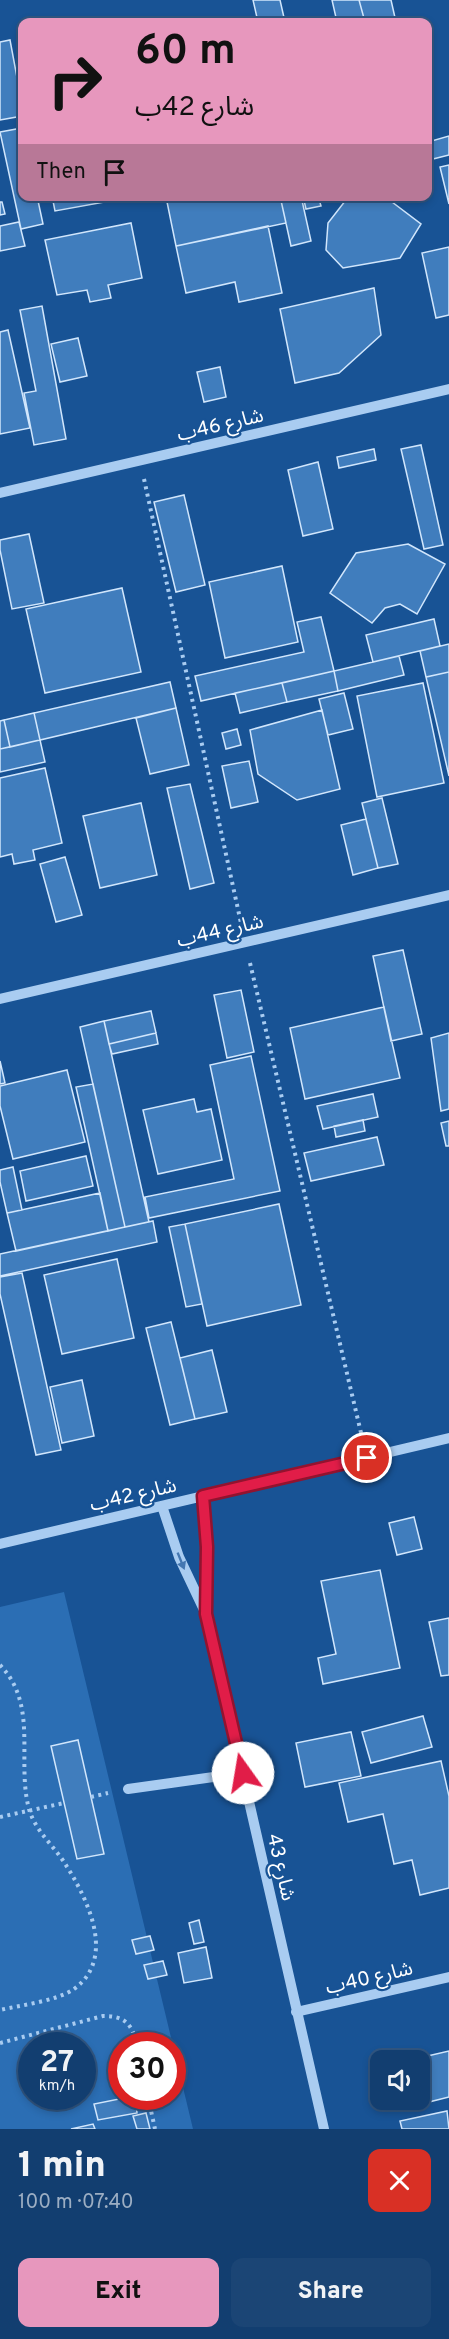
<!DOCTYPE html>
<html lang="en">
<head>
<meta charset="utf-8">
<style>
	:root { --surface:#123e70; --page:#1b4575; --text:#f1f3f6; --muted:#9caec3; --line:#315783; --accent:#e797bd }
	body { margin:0; font-family:Overpass,"Noto Sans Arabic",sans-serif; background:var(--page); color:var(--text); height:100vh; display:flex; flex-direction:column; font-size:22px; white-space:nowrap }
	* { box-sizing:border-box; margin:0 }
	p { font-size:20px; color:var(--muted) }
	.icon { flex:none; width:33px; height:33px; fill:none; stroke:currentColor; stroke-width:2; stroke-linecap:round; stroke-linejoin:round }
	.map { position:relative; height:2129px; overflow:hidden }
	.details { display:flex; flex-direction:column; background:var(--surface); flex:1 }
	.details>* { flex:none }
	.guide { position:absolute; left:18px; top:18px; width:414px; height:183px; border-radius:12px; box-shadow:0 3px 9px #0003,0 0 0 2px var(--line); background:#e797bd; color:#111; overflow:hidden }
	.controls { position:absolute; left:370px; top:2050px; display:grid; gap:12px }
	.controls a { display:grid; place-items:center; width:60px; height:60px; border-radius:12px; background:var(--surface); box-shadow:0 3px 9px #0003,0 0 0 2px var(--line); font-size:30px }
	.speed { position:absolute; left:18px; top:2032px; display:flex; gap:12px; font-size:30px; font-weight:700; text-align:center }
	.speed>* { display:grid; place-content:center; width:78px; height:78px; border-radius:50%; background:var(--surface); box-shadow:0 3px 9px #0003,0 0 0 2px var(--line); line-height:1 }
	.speed small { font-size:15px; font-weight:400 }
	.speed .limit { border:9px solid #d22; background:#fff; color:#111 }
	.pin { position:absolute; display:grid; place-items:center; width:51px; height:51px; color:#fff; margin:-26px; border:3px solid #fff; border-radius:50%; box-shadow:0 2px 6px #0007 }
	.me { position:absolute; width:66px; margin:-33px; rotate:347deg; stroke-linejoin:round; filter:drop-shadow(0 0 4px #0008) }
	.turn { display:flex; align-items:center; gap:21px; height:126px; padding:0 18px; font-size:27px }
	.turn .icon { width:78px; height:78px; stroke-width:2.5 }
	.turn b { display:block; font-size:42px; line-height:51px }
	.then { display:flex; align-items:center; height:57px; padding:0 18px; background:#0003; gap:12px; font-size:22px }
	.round { display:grid; place-items:center; flex:none; width:63px; height:63px; border-radius:12px; background:var(--page) }
	.headline { display:flex; align-items:center; justify-content:space-between; height:102px; padding:0 18px }
	h1 { font-size:36px; font-weight:800; line-height:45px }
	.primary-button { display:flex; gap:12px; margin-top:auto; padding:12px 18px }
	.primary-button a { flex:1; height:69px; border-radius:12px; background:var(--accent); color:#111; font-size:24px; font-weight:800; line-height:69px; text-align:center }
	.primary-button a+a { background:var(--page); color:var(--text) }
	.map>svg:first-child { display:block }
</style>
</head>
<body>
<div class="map">
<svg width="449" height="2129" viewBox="0 0 449 2129">
	<rect width="100%" height="100%" fill="#185395"/>
	<!-- green -->
	<path fill="#2b6eb4" fill-rule="evenodd" d="M 64,1592 L 193,2129 L 0,2129 L 0,1607 ZM 32,2046 L 82,2046 L 82,2097 L 32,2097 ZM 122,2046 L 172,2046 L 172,2097 L 122,2097 Z"/>
	<!-- building -->
	<path fill="#407dbd" stroke="#d1e6fc" stroke-width="1.5" d="M 253,0 L 280,0 L 285,22 L 258,22 Z
		M 332,0 L 359,0 L 365,22 L 337,22 Z
		M 359,0 L 391,0 L 396,22 L 365,22 Z
		M 10,40 L 22,104 L 22,116 L 0,120 L 0,42 Z
		M 22,128 L 22,196 L 37,196 L 43,224 L 21,229 L 0,132 Z
		M 449,136 L 449,155 L 429,160 L 428,142 Z
		M 449,165 L 449,204 L 440,167 Z
		M 52,196 L 115,196 L 116,200 L 55,211 Z
		M 280,196 L 286,223 L 176,246 L 166,197 Z
		M 280,196 L 301,196 L 311,241 L 291,246 Z
		M 303,196 L 318,196 L 321,206 L 306,209 Z
		M 349,196 L 384,196 L 421,224 L 400,258 L 343,268 L 326,250 L 328,223 Z
		M 0,202 L 2,202 L 5,214 L 0,215 Z
		M 19,222 L 25,246 L 0,251 L 0,226 Z
		M 131,223 L 142,278 L 108,285 L 111,298 L 90,302 L 87,290 L 57,295 L 45,240 Z
		M 268,226 L 282,293 L 239,302 L 235,282 L 186,293 L 176,246 Z
		M 449,247 L 449,315 L 436,318 L 422,253 Z
		M 374,288 L 381,335 L 339,373 L 295,383 L 280,309 Z
		M 42,306 L 66,439 L 34,445 L 24,393 L 36,391 L 20,310 Z
		M 8,330 L 30,428 L 0,434 L 0,332 Z
		M 78,338 L 87,376 L 60,382 L 51,344 Z
		M 220,367 L 226,397 L 204,402 L 197,372 Z
		M 421,445 L 443,545 L 424,549 L 401,449 Z
		M 374,449 L 376,460 L 339,468 L 337,457 Z
		M 318,462 L 333,529 L 303,536 L 288,470 Z
		M 184,495 L 205,585 L 176,592 L 154,502 Z
		M 29,534 L 44,603 L 12,609 L 0,550 L 0,540 Z
		M 408,544 L 445,564 L 417,614 L 400,604 L 385,608 L 372,623 L 330,593 L 356,553 Z
		M 282,566 L 298,642 L 225,658 L 209,582 Z
		M 122,588 L 141,672 L 45,693 L 26,609 Z
		M 321,617 L 334,671 L 201,701 L 195,676 L 304,652 L 297,622 Z
		M 434,619 L 440,646 L 373,662 L 366,635 Z
		M 449,644 L 449,672 L 426,677 L 420,651 Z
		M 399,656 L 404,675 L 338,691 L 334,671 Z
		M 334,671 L 338,691 L 287,702 L 282,683 Z
		M 449,672 L 449,776 L 426,677 Z
		M 170,682 L 176,708 L 40,740 L 34,713 Z
		M 282,683 L 287,702 L 240,713 L 235,693 Z
		M 423,683 L 444,783 L 377,797 L 357,696 Z
		M 344,693 L 353,729 L 328,735 L 319,699 Z
		M 176,708 L 189,765 L 150,774 L 136,718 Z
		M 322,710 L 340,789 L 297,800 L 258,774 L 250,730 Z
		M 34,713 L 40,740 L 10,747 L 4,720 Z
		M 4,720 L 10,747 L 0,749 L 0,721 Z
		M 237,729 L 241,745 L 226,749 L 222,733 Z
		M 40,740 L 45,762 L 0,772 L 0,749 Z
		M 249,761 L 258,802 L 231,808 L 222,766 Z
		M 45,768 L 62,843 L 33,850 L 35,860 L 14,864 L 12,854 L 0,857 L 0,778 Z
		M 190,784 L 214,883 L 190,889 L 167,788 Z
		M 382,798 L 398,864 L 378,868 L 362,803 Z
		M 141,803 L 157,875 L 100,888 L 83,816 Z
		M 366,819 L 378,868 L 353,875 L 341,825 Z
		M 65,857 L 82,915 L 56,922 L 40,864 Z
		M 403,950 L 422,1034 L 391,1041 L 373,956 Z
		M 241,990 L 254,1052 L 227,1058 L 214,995 Z
		M 384,1007 L 400,1078 L 305,1099 L 290,1028 Z
		M 151,1011 L 156,1033 L 109,1044 L 104,1021 Z
		M 104,1021 L 149,1222 L 125,1227 L 80,1027 Z
		M 156,1033 L 158,1044 L 112,1054 L 109,1044 Z
		M 449,1033 L 449,1109 L 441,1111 L 431,1038 Z
		M 251,1056 L 280,1191 L 149,1218 L 145,1197 L 234,1179 L 210,1065 Z
		M 0,1061 L 5,1083 L 0,1084 Z
		M 67,1070 L 85,1142 L 13,1159 L 0,1106 L 0,1086 Z
		M 93,1084 L 125,1227 L 108,1231 L 76,1087 Z
		M 373,1094 L 378,1117 L 323,1129 L 317,1106 Z
		M 194,1099 L 197,1112 L 211,1109 L 222,1160 L 158,1174 L 143,1110 Z
		M 363,1120 L 365,1131 L 336,1137 L 334,1126 Z
		M 449,1121 L 449,1146 L 446,1146 L 441,1123 Z
		M 377,1137 L 384,1165 L 311,1181 L 304,1153 Z
		M 86,1156 L 93,1186 L 26,1201 L 20,1171 Z
		M 13,1167 L 22,1210 L 7,1213 L 0,1182 L 0,1170 Z
		M 100,1193 L 108,1231 L 16,1251 L 7,1213 Z
		M 279,1204 L 301,1305 L 207,1326 L 185,1224 Z
		M 153,1221 L 157,1242 L 0,1276 L 0,1254 Z
		M 185,1224 L 202,1304 L 186,1307 L 169,1227 Z
		M 117,1259 L 134,1338 L 62,1354 L 44,1275 Z
		M 22,1273 L 61,1450 L 36,1455 L 0,1294 L 0,1277 Z
		M 171,1322 L 195,1419 L 170,1425 L 146,1328 Z
		M 212,1350 L 227,1412 L 195,1419 L 180,1358 Z
		M 82,1380 L 94,1436 L 62,1443 L 50,1387 Z
		M 414,1517 L 422,1549 L 397,1555 L 389,1523 Z
		M 380,1570 L 400,1668 L 323,1684 L 318,1658 L 336,1654 L 321,1581 Z
		M 449,1618 L 449,1675 L 441,1676 L 429,1622 Z
		M 423,1716 L 432,1747 L 371,1763 L 362,1732 Z
		M 351,1732 L 361,1776 L 305,1787 L 296,1743 Z
		M 78,1740 L 104,1854 L 77,1859 L 51,1746 Z
		M 441,1761 L 449,1796 L 449,1888 L 420,1895 L 412,1860 L 394,1864 L 383,1814 L 348,1822 L 339,1783 Z
		M 199,1920 L 204,1942 L 194,1944 L 189,1923 Z
		M 150,1936 L 154,1950 L 136,1954 L 132,1940 Z
		M 206,1947 L 212,1978 L 184,1983 L 178,1953 Z
		M 163,1961 L 167,1975 L 148,1979 L 144,1965 Z
		M 449,2051 L 449,2097 L 417,2105 L 416,2100 L 420,2100 L 420,2061 L 406,2061 Z
		M 129,2097 L 135,2097 L 137,2113 L 98,2120 L 94,2104 Z
		M 447,2111 L 449,2129 L 402,2129 L 400,2121 Z
		M 146,2113 L 150,2129 L 137,2129 L 133,2116 Z
		M 93,2124 L 95,2129 L 71,2129 Z"/>
	<g fill="none" stroke-linecap="round" stroke-linejoin="round">
		<!-- path -->
		<path stroke="#a9ccf1" stroke-width="4" stroke-dasharray="3 4.5" stroke-linecap="butt" d="M 144,479 L 241,923
			M 250,963 L 362,1437
			M 0,1665 C 39,1705 16,1761 29,1809 C 35,1830 52,1844 64,1862 C 86,1896 118,1957 74,1989 C 57,2001 21,2005 0,2010
			M 91,1797 L 108,1793
			M 0,1817 L 64,1803
			M 0,2043 L 103,2016 C 126,2016 132,2024 137,2046
			M 148,2097 L 155,2129"/>
		<!-- minor -->
		<path stroke="#a9ccf1" stroke-width="10" d="M 0,493 L 449,389
			M 0,999 L 449,895
			M 203,1496 L 207,1547 L 206,1613
			M 162,1506 L 179,1557 L 206,1614 L 324,2129
			M 0,1544 L 449,1438
			M 128,1789 L 242,1773
			M 296,2012 L 449,1977"/>
	</g>
	<!-- one-way arrows -->
	<defs><path id="oneway-solid" d="M-6-.8H1V-3.2L6.5 0L1 3.2V.8H-6Z" transform="scale(1.5)"/></defs>
	<use fill="#4477b1" href="#oneway-solid" transform="translate(181 1561) rotate(68)"/>
	<g fill="none" stroke-linecap="round" stroke-linejoin="round">
		<!-- route casing -->
		<g stroke="#92132f" stroke-width="15">
			<path id="route" d="M 243,1773 L 206,1614 L 207,1547 L 203,1496 L 367,1458"/>
		</g>
		<!-- route -->
		<use href="#route" stroke="#e11d48" stroke-width="10"/>
	</g>
	<g text-anchor="middle" stroke-width="4.5" stroke-linejoin="round" paint-order="stroke">
		<!-- street labels -->
		<g font-size="20" fill="#fff" stroke="#185395">
			<text transform="translate(220 424) rotate(-13)" y="7">شارع 46ب</text>
			<text transform="translate(220 930) rotate(-13)" y="7">شارع 44ب</text>
			<text transform="translate(133 1494) rotate(-13)" y="7">شارع 42ب</text>
			<text transform="translate(282 1867) rotate(77)" y="7">شارع 43</text>
			<text transform="translate(369 1977) rotate(-13)" y="7">شارع 40ب</text>
		</g>
	</g>
</svg>
<div class="controls">
<a><svg class="icon" aria-label="sound" viewBox="0 0 24 24"><path d="M4 9h4l5-4v14l-5-4H4zM17 9q2 3 0 6"/></svg></a>
</div>
<div class="speed"><div>27<small>km/h</small></div><div class="limit">30</div></div>
<div class="pin" style="left:367px;top:1458px;background:#d93025"><svg class="icon" aria-label="arrive" viewBox="0 0 24 24"><path d="M6 21V4h12l-3 4 3 4H6"/></svg></div>
<svg class="me" style="left:243px;top:1773px" viewBox="-20 -20 40 40"><circle r="19" fill="#fff"/><path d="M0-13L10 11 0 6-10 11z" fill="#e11d48"/></svg>
<div class="guide">
<div class="turn"><svg class="icon" aria-label="right" viewBox="0 0 24 24"><path d="M7 20v-9h11M14 6l5 5-5 5"/></svg><div><b>60 m</b>شارع 42ب</div></div>
<div class="then">Then<svg class="icon" aria-label="arrive" viewBox="0 0 24 24"><path d="M6 21V4h12l-3 4 3 4H6"/></svg></div>
</div>
</div>
<section class="details">
<div class="headline"><div><h1>1 min</h1><p>100 m · 07:40</p></div><a class="round" style="background:#d93025;color:#fff"><svg class="icon" aria-label="close" viewBox="0 0 24 24"><path d="M6 6l12 12M18 6L6 18"/></svg></a></div>
<div class="primary-button"><a>Exit</a><a>Share</a></div>
</section>
</body>
</html>
